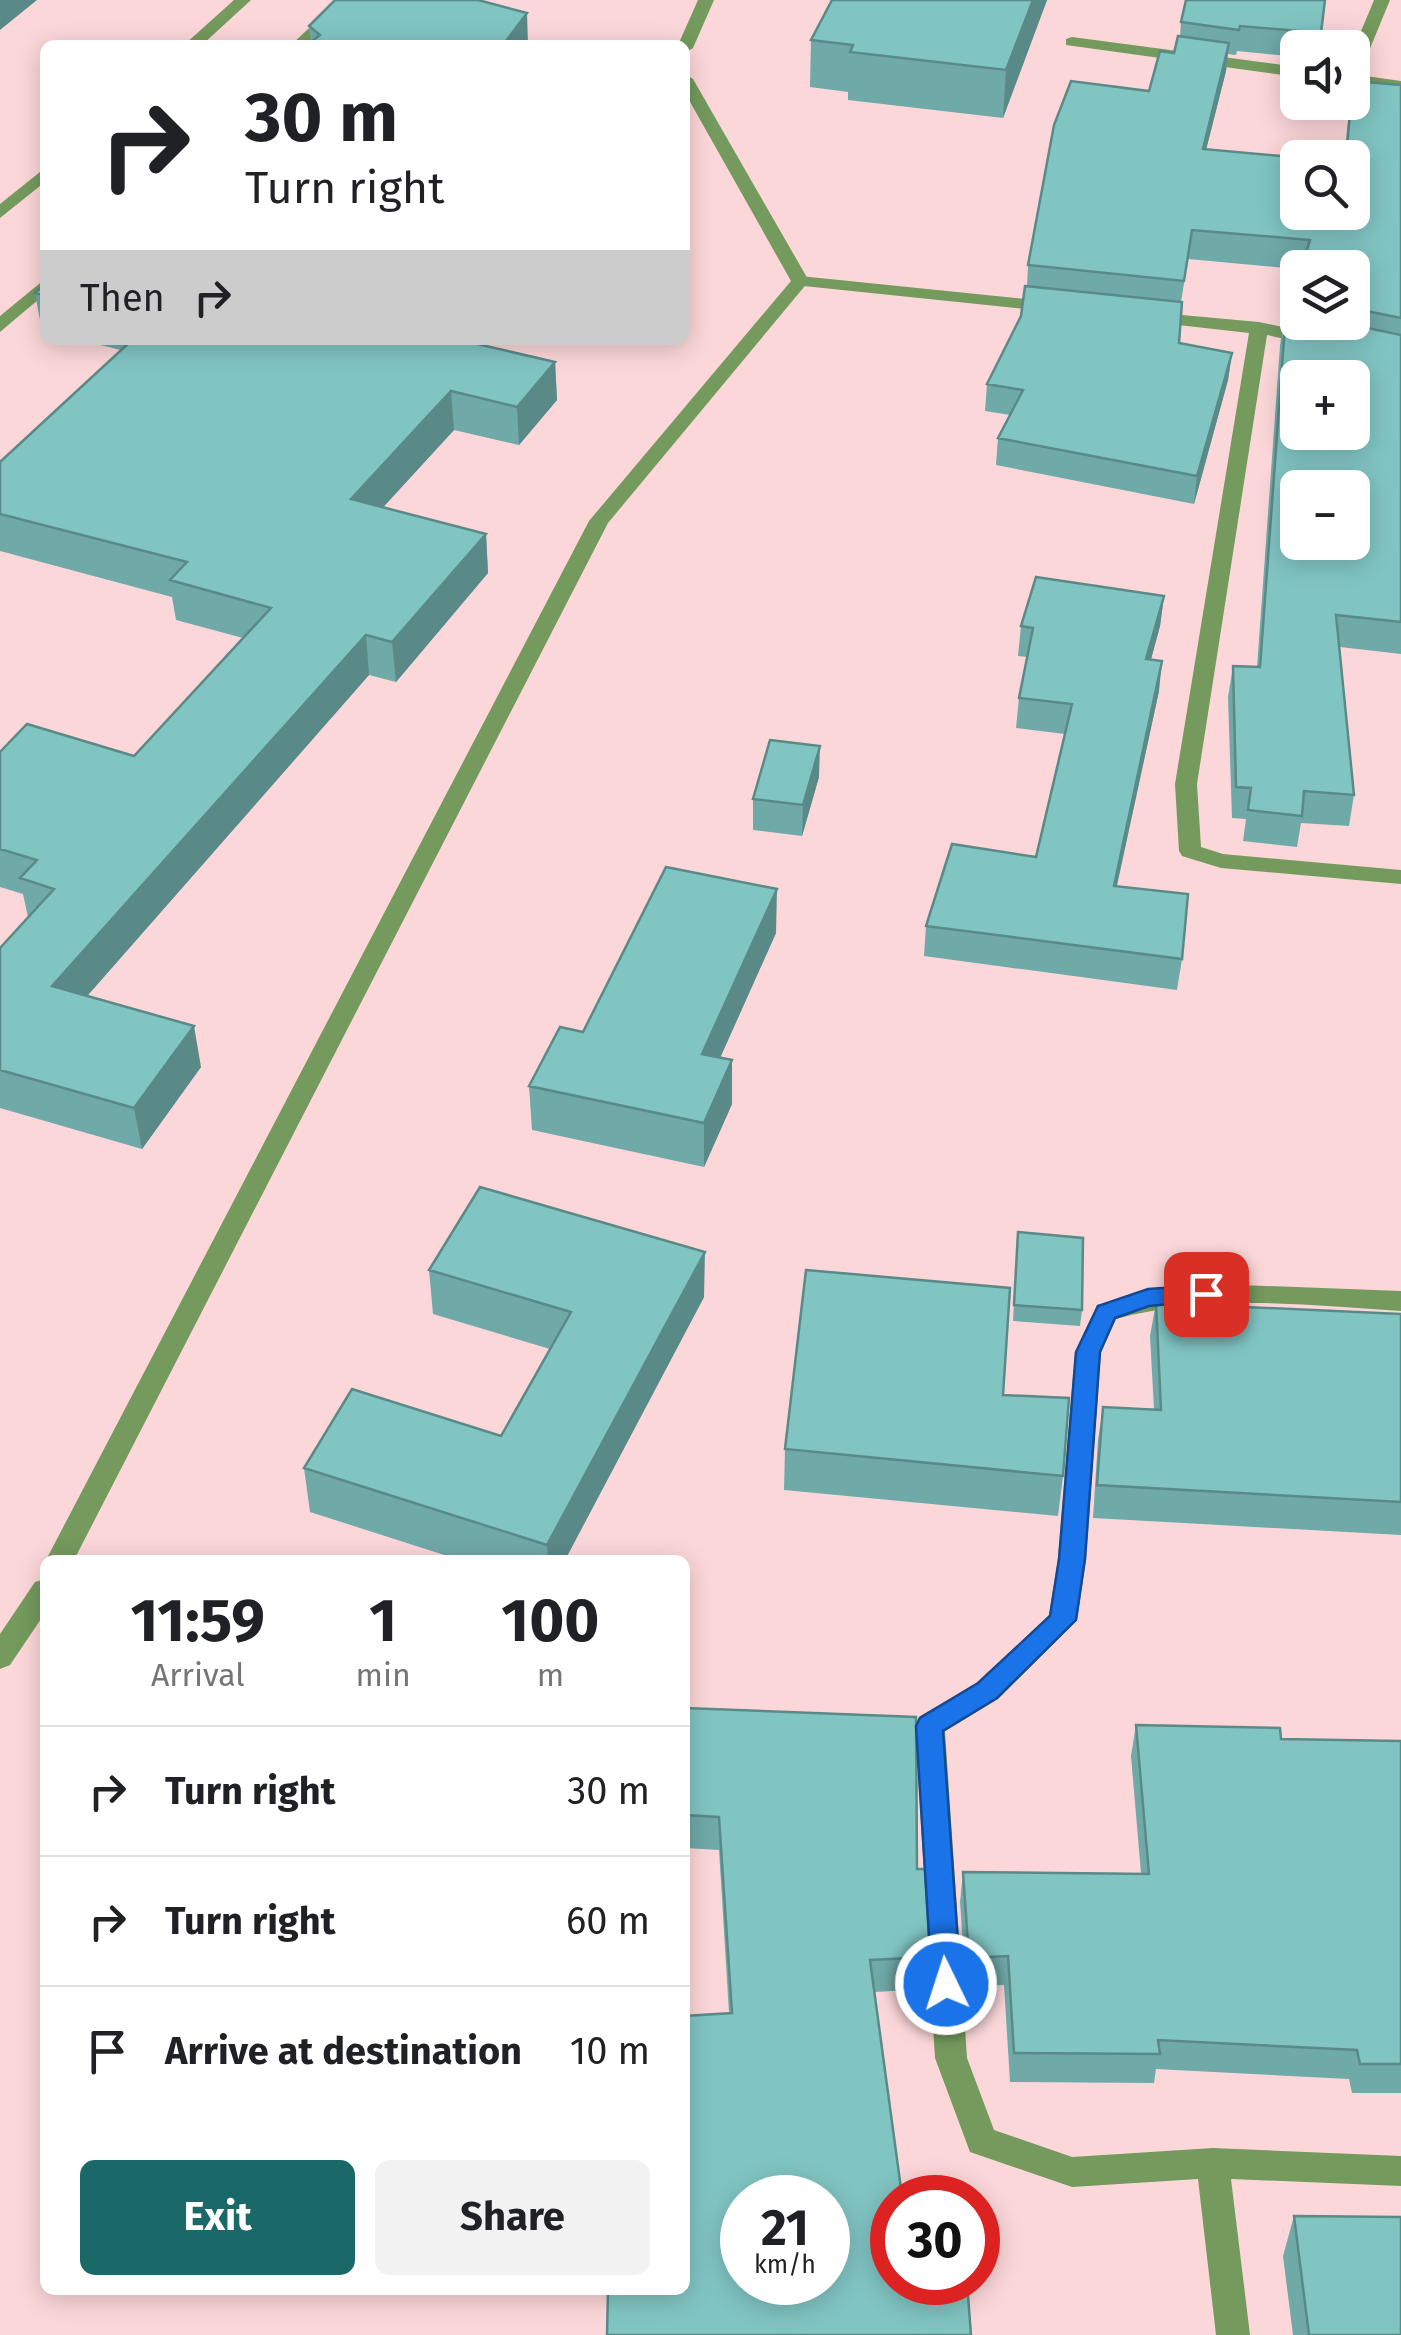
<!DOCTYPE html>
<html lang="en">
<head>
<meta charset="utf-8">
<style>
	:root { --surface:#fff; --page:#f2f2f2; --text:#202124; --muted:#757577; --line:#e0e0e0; --accent:#1b6868 }
	body { margin:0; font-family:"Fira Sans",sans-serif; background:var(--page); color:var(--text); height:100vh; display:flex; flex-direction:column; font-size:38px; white-space:nowrap }
	* { box-sizing:border-box; margin:0 }
	p { font-size:32px; color:var(--muted) }
	.icon { flex:none; width:55px; height:55px; fill:none; stroke:currentColor; stroke-width:2; stroke-linecap:round; stroke-linejoin:round }
	.map { position:relative; flex:1; overflow:hidden }
	.details { position:absolute; left:40px; top:1555px; width:650px; height:740px; display:flex; flex-direction:column; background:var(--surface); border-radius:15px; box-shadow:0 5px 25px #0003 }
	.details>* { flex:none }
	.top-card { position:absolute; left:40px; top:40px; width:650px; height:305px; border-radius:15px; box-shadow:0 5px 25px #0003; background:#fff; color:var(--text); overflow:hidden }
	.fabs { position:absolute; left:1280px; top:30px; display:grid; gap:20px }
	.fabs a { display:grid; place-items:center; width:90px; height:90px; border-radius:15px; background:var(--surface); box-shadow:0 5px 25px #0003; font-size:50px }
	.speed { position:absolute; left:720px; top:2175px; display:flex; gap:20px; font-size:50px; font-weight:700; text-align:center }
	.speed>* { display:grid; place-content:center; width:130px; height:130px; border-radius:50%; background:var(--surface); box-shadow:0 5px 25px #0003; line-height:1 }
	.speed small { font-size:25px; font-weight:400 }
	.speed .limit { border:15px solid #d22; background:#fff; color:#111 }
	.pin { position:absolute; display:grid; place-items:center; width:85px; height:85px; color:#fff; margin:-42px; border-radius:20px; box-shadow:0 5px 15px #0006 }
	.me { position:absolute; width:110px; margin:-55px; rotate:356deg; stroke-linejoin:round; filter:drop-shadow(0 0 8px #0008) }
	.turn { display:flex; align-items:center; gap:35px; height:210px; padding:0 40px; font-size:45px }
	.turn .icon { width:130px; height:130px; stroke-width:2.5 }
	.turn b { display:block; font-size:70px; line-height:85px }
	.then { display:flex; align-items:center; height:95px; padding:0 40px; background:#0003; gap:20px; font-size:38px }
	.eta { display:flex; justify-content:space-evenly; align-items:center; height:170px; text-align:center }
	.eta b { font-size:60px; font-weight:700; line-height:70px }
	.button { display:flex; gap:20px; margin-top:auto; padding:20px 40px }
	.button a { flex:1; height:115px; border-radius:15px; background:var(--accent); color:#fff; font-size:40px; font-weight:700; line-height:115px; text-align:center }
	.button a+a { background:var(--page); color:var(--text) }
	ul { padding:0; list-style:none }
	li { display:flex; align-items:center; gap:30px; height:130px; padding:0 40px; border-top:2px solid var(--line) }
	li div { flex:1 }
	li b { display:block; font-size:38px }
	li em { font-style:normal }
	.map>svg:first-child { display:block }
</style>
</head>
<body>
<div class="map">
<svg width="1401" height="2335" viewBox="0 0 1401 2335">
	<rect width="100%" height="100%" fill="#fcd7d9"/>
	<g fill="none" stroke-linecap="round" stroke-linejoin="round">
		<!-- service -->
		<path fill="#749a5d" fill-rule="evenodd" d="M 234,0 L 251,0 L 202,45 L 184,45 Z
			M 339,0 L 356,0 L 308,45 L 291,45 Z
			M 698,0 L 714,0 L 693,48 L 685,53 L 685,45 L 678,45 Z
			M 685,74 L 693,79 L 809,281 L 608,523 L 74,1560 L 46,1560 L 589,521 L 791,281 L 685,93 Z
			M 45,168 L 45,182 L 0,218 L 0,204 Z
			M 45,279 L 45,294 L 0,332 L 0,316 Z
			M 45,1579 L 45,1613 L 10,1665 L 0,1669 L 0,1634 L 35,1582 Z"/>
		<!-- minor -->
		<path fill="#749a5d" fill-rule="evenodd" d="M 1374,0 L 1390,0 L 1359,75 L 1401,81 L 1401,91 L 1352,84 L 1352,53 Z
			M 1072,37 L 1298,67 L 1298,77 L 1066,45 L 1066,39 Z
			M 800,276 L 1055,302 L 1064,307 L 1055,312 L 794,285 L 791,281 Z
			M 1149,312 L 1259,322 L 1320,335 L 1322,339 L 1313,345 L 1267,335 L 1197,784 L 1201,847 L 1223,854 L 1401,870 L 1401,884 L 1221,868 L 1182,856 L 1179,851 L 1175,784 L 1249,333 L 1143,321 L 1143,313 Z
			M 1215,1284 L 1401,1291 L 1401,1311 C 1306,1305 1209,1293 1116,1319 L 1101,1352 L 1086,1559 L 1077,1620 L 998,1699 L 945,1731 L 967,2058 L 994,2130 L 1072,2157 L 1213,2148 L 1401,2156 L 1401,2186 L 1231,2179 L 1250,2335 L 1216,2335 L 1198,2179 L 1072,2187 L 970,2152 L 935,2058 L 915,1725 L 920,1716 L 978,1683 L 1049,1615 L 1058,1559 L 1075,1352 L 1097,1305 L 1141,1293 Z"/>
	</g>
	<!-- wall -->
	<path fill="#6fa9a8" d="M 1047,0 L 1003,118 L 848,100 L 848,92 L 810,87 L 811,40 Z
		M 1325,0 L 1319,48 L 1298,48 L 1298,57 L 1237,51 L 1236,55 L 1228,54 L 1226,71 L 1206,149 L 1298,212 L 1352,158 L 1344,158 L 1350,102 L 1401,85 L 1401,654 L 1340,647 L 1354,795 L 1349,826 L 1301,823 L 1297,847 L 1243,841 L 1246,819 L 1232,818 L 1228,697 L 1233,666 L 1257,667 L 1280,346 L 1284,316 L 1289,313 L 1292,294 L 1298,277 L 1298,322 L 1352,322 L 1352,268 L 1298,269 L 1188,259 L 1181,302 L 1179,343 L 1232,353 L 1228,380 L 1194,504 L 996,465 L 998,438 L 1010,415 L 985,411 L 987,384 L 1021,316 L 1027,286 L 1028,265 L 1174,53 L 1180,36 L 1181,22 Z
		M 309,26 L 528,45 L 311,42 Z
		M 45,284 L 45,331 L 42,331 L 35,293 Z
		M 80,340 L 460,340 L 555,362 L 557,400 L 519,445 L 454,430 L 383,507 L 486,534 L 488,573 L 396,682 L 369,675 L 87,996 L 201,1067 L 142,1149 L 0,1108 L 0,948 L 28,917 L 23,894 L 0,887 L 0,752 L 134,756 L 243,638 L 176,620 L 172,597 L 0,551 L 0,462 L 121,350 Z
		M 1164,596 L 1160,626 L 1151,659 L 1159,691 L 1117,886 L 1182,959 L 1177,990 L 924,956 L 926,926 L 1036,857 L 1065,734 L 1016,728 L 1019,698 L 1027,657 L 1018,656 L 1021,626 Z
		M 819,777 L 802,836 L 753,830 L 753,799 Z
		M 776,933 L 720,1058 L 732,1060 L 732,1104 L 704,1167 L 532,1130 L 529,1086 L 583,1032 Z
		M 1018,1232 L 1082,1310 L 1080,1326 L 1013,1321 Z
		M 429,1270 L 704,1297 L 565,1560 L 460,1560 L 310,1512 L 304,1468 L 501,1436 L 550,1349 L 433,1314 Z
		M 1156,1303 L 1401,1314 L 1401,1535 L 1093,1518 L 1098,1440 L 1103,1407 L 1154,1409 L 1150,1336 Z
		M 1003,1395 L 1063,1476 L 1058,1516 L 784,1490 L 785,1449 Z
		M 685,1708 L 917,1869 L 930,1957 L 927,1989 L 875,1992 L 685,2290 L 729,2013 L 719,1850 L 685,1848 Z
		M 1136,1725 L 1281,1739 L 1401,1741 L 1401,2093 L 1352,2093 L 1349,2079 L 1156,2069 L 1154,2083 L 1010,2082 L 1004,1985 L 966,1987 L 960,1902 L 963,1872 L 1141,1873 L 1131,1756 Z
		M 1294,2216 L 1401,2335 L 1293,2335 L 1283,2256 Z"/>
	<!-- shaded-wall -->
	<path fill="#5a8a88" d="M 0,0 L 37,0 L 0,30 Z
		M 1033,0 L 1047,0 L 1003,118 L 1006,70 Z
		M 527,13 L 528,45 L 503,45 Z
		M 1229,43 L 1226,71 L 1199,178 L 1203,149 Z
		M 1232,353 L 1228,380 L 1194,504 L 1197,476 Z
		M 555,362 L 557,400 L 519,445 L 517,407 Z
		M 451,391 L 454,430 L 355,538 L 351,499 Z
		M 486,534 L 488,573 L 396,682 L 392,642 Z
		M 1164,596 L 1160,626 L 1143,689 L 1146,659 Z
		M 366,635 L 369,675 L 60,1027 L 52,986 Z
		M 1162,661 L 1159,691 L 1110,916 L 1114,886 Z
		M 820,746 L 819,777 L 802,836 L 803,805 Z
		M 777,889 L 776,933 L 702,1098 L 702,1054 Z
		M 194,1026 L 201,1067 L 142,1149 L 134,1108 Z
		M 732,1060 L 732,1104 L 704,1167 L 704,1123 Z
		M 705,1252 L 704,1297 L 565,1560 L 548,1560 L 547,1545 Z"/>
	<!-- building -->
	<path fill="#81c5c3" stroke="#5a8a88" stroke-width="2.5" fill-rule="evenodd" d="M 335,0 L 478,0 L 527,13 L 503,45 L 307,45 L 320,35 L 309,26 Z
		M 832,0 L 1033,0 L 1006,70 L 850,52 L 853,45 L 811,40 Z
		M 1186,0 L 1325,0 L 1321,33 L 1240,26 L 1239,30 L 1181,22 Z
		M 1178,36 L 1229,43 L 1203,149 L 1302,158 L 1298,158 L 1298,212 L 1352,212 L 1352,158 L 1346,158 L 1351,102 L 1352,102 L 1353,81 L 1401,85 L 1401,318 L 1352,308 L 1352,268 L 1301,268 L 1310,240 L 1192,230 L 1184,281 L 1028,265 L 1054,125 L 1071,81 L 1149,91 L 1160,51 L 1174,53 Z
		M 1298,277 L 1298,295 L 1292,294 Z
		M 45,284 L 45,295 L 35,293 Z
		M 1025,286 L 1182,302 L 1179,343 L 1232,353 L 1197,476 L 998,438 L 1023,390 L 987,384 L 1021,316 Z
		M 1286,312 L 1298,314 L 1298,322 L 1339,322 L 1401,335 L 1401,622 L 1336,615 L 1354,795 L 1304,791 L 1302,816 L 1248,810 L 1251,788 L 1236,787 L 1233,666 L 1260,667 ZM 1298,378 L 1352,378 L 1352,432 L 1298,432 ZM 1298,488 L 1352,488 L 1352,542 L 1298,542 Z
		M 132,340 L 460,340 L 555,362 L 517,407 L 451,391 L 351,499 L 486,534 L 392,642 L 366,635 L 52,986 L 194,1026 L 134,1108 L 0,1070 L 0,948 L 54,889 L 20,878 L 37,860 L 0,849 L 0,752 L 27,724 L 134,756 L 271,608 L 170,580 L 187,562 L 0,514 L 0,462 Z
		M 1036,577 L 1164,596 L 1146,659 L 1162,661 L 1114,886 L 1188,894 L 1182,959 L 926,926 L 952,844 L 1036,857 L 1072,704 L 1019,698 L 1033,628 L 1021,626 Z
		M 770,740 L 820,746 L 803,805 L 753,799 Z
		M 666,867 L 777,889 L 702,1054 L 732,1060 L 704,1123 L 529,1086 L 560,1027 L 583,1032 Z
		M 480,1187 L 705,1252 L 547,1545 L 304,1468 L 352,1389 L 501,1436 L 571,1312 L 429,1270 Z
		M 1018,1232 L 1083,1238 L 1082,1310 L 1014,1305 Z
		M 806,1270 L 1010,1288 L 1003,1395 L 1069,1398 L 1063,1476 L 785,1449 Z
		M 1156,1303 L 1401,1314 L 1401,1502 L 1097,1485 L 1103,1407 L 1161,1410 Z
		M 685,1708 L 916,1717 L 917,1869 L 925,1869 L 930,1957 L 870,1960 L 902,2196 L 960,2196 L 961,2198 L 892,2198 L 892,2282 L 967,2282 L 971,2335 L 607,2335 L 608,2290 L 685,2290 L 685,2016 L 732,2013 L 719,1817 L 685,1815 ZM 742,2198 L 828,2198 L 828,2282 L 742,2282 Z
		M 1136,1725 L 1280,1728 L 1281,1739 L 1401,1741 L 1401,2064 L 1360,2064 L 1357,2050 L 1158,2040 L 1160,2054 L 1014,2053 L 1008,1956 L 969,1958 L 963,1872 L 1149,1874 Z
		M 1294,2216 L 1401,2217 L 1401,2335 L 1309,2335 Z"/>
	<!-- route -->
	<path fill="#1a73e8" stroke="#114b97" stroke-width="2.5" d="M 1206,1285 L 1217,1294 L 1214,1300 L 1149,1306 L 1115,1318 L 1100,1352 L 1085,1559 L 1076,1620 L 997,1698 L 943,1731 L 961,1984 L 957,1993 L 946,1997 L 936,1993 L 932,1984 L 916,1726 L 920,1718 L 978,1683 L 1050,1616 L 1059,1559 L 1076,1352 L 1098,1306 L 1148,1289 Z"/>
</svg>
<div class="fabs">
<a><svg class="icon" aria-label="sound" viewBox="0 0 24 24"><path d="M4 9h4l5-4v14l-5-4H4zM17 9q2 3 0 6"/></svg></a>
<a><svg class="icon" aria-label="search" viewBox="0 0 24 24"><circle cx="10" cy="10" r="6"/><path d="M15 15l6 6"/></svg></a>
<a><svg class="icon" aria-label="layers" viewBox="0 0 24 24"><path d="M12 4l9 5-9 5-9-5zM3 14l9 5 9-5"/></svg></a>
<a>+</a>
<a>−</a>
</div>
<div class="speed"><div>21<small>km/h</small></div><div class="limit">30</div></div>
<div class="pin" style="left:1206px;top:1294px;background:#d93025"><svg class="icon" aria-label="arrive" viewBox="0 0 24 24"><path d="M6 21V4h12l-3 4 3 4H6"/></svg></div>
<svg class="me" style="left:946px;top:1984px" viewBox="-20 -20 40 40"><circle r="17" fill="#1a73e8" stroke="#fff" stroke-width="3"/><path d="M0-11L8 9 0 5-8 9z" fill="#fff"/></svg>
<div class="top-card">
<div class="turn"><svg class="icon" aria-label="right" viewBox="0 0 24 24"><path d="M7 20v-9h11M14 6l5 5-5 5"/></svg><div><b>30 m</b>Turn right</div></div>
<div class="then">Then<svg class="icon" aria-label="right" viewBox="0 0 24 24"><path d="M7 20v-9h11M14 6l5 5-5 5"/></svg></div>
</div>
<section class="details">
<div class="eta">
<div><b>11:59</b><p>Arrival</p></div>
<div><b>1</b><p>min</p></div>
<div><b>100</b><p>m</p></div>
</div>
<ul>
<li><svg class="icon" aria-label="right" viewBox="0 0 24 24"><path d="M7 20v-9h11M14 6l5 5-5 5"/></svg><div><b>Turn right</b></div><em>30 m</em></li>
<li><svg class="icon" aria-label="right" viewBox="0 0 24 24"><path d="M7 20v-9h11M14 6l5 5-5 5"/></svg><div><b>Turn right</b></div><em>60 m</em></li>
<li><svg class="icon" aria-label="arrive" viewBox="0 0 24 24"><path d="M6 21V4h12l-3 4 3 4H6"/></svg><div><b>Arrive at destination</b></div><em>10 m</em></li>
</ul>
<div class="button"><a>Exit</a><a>Share</a></div>
</section>
</div>
</body>
</html>
